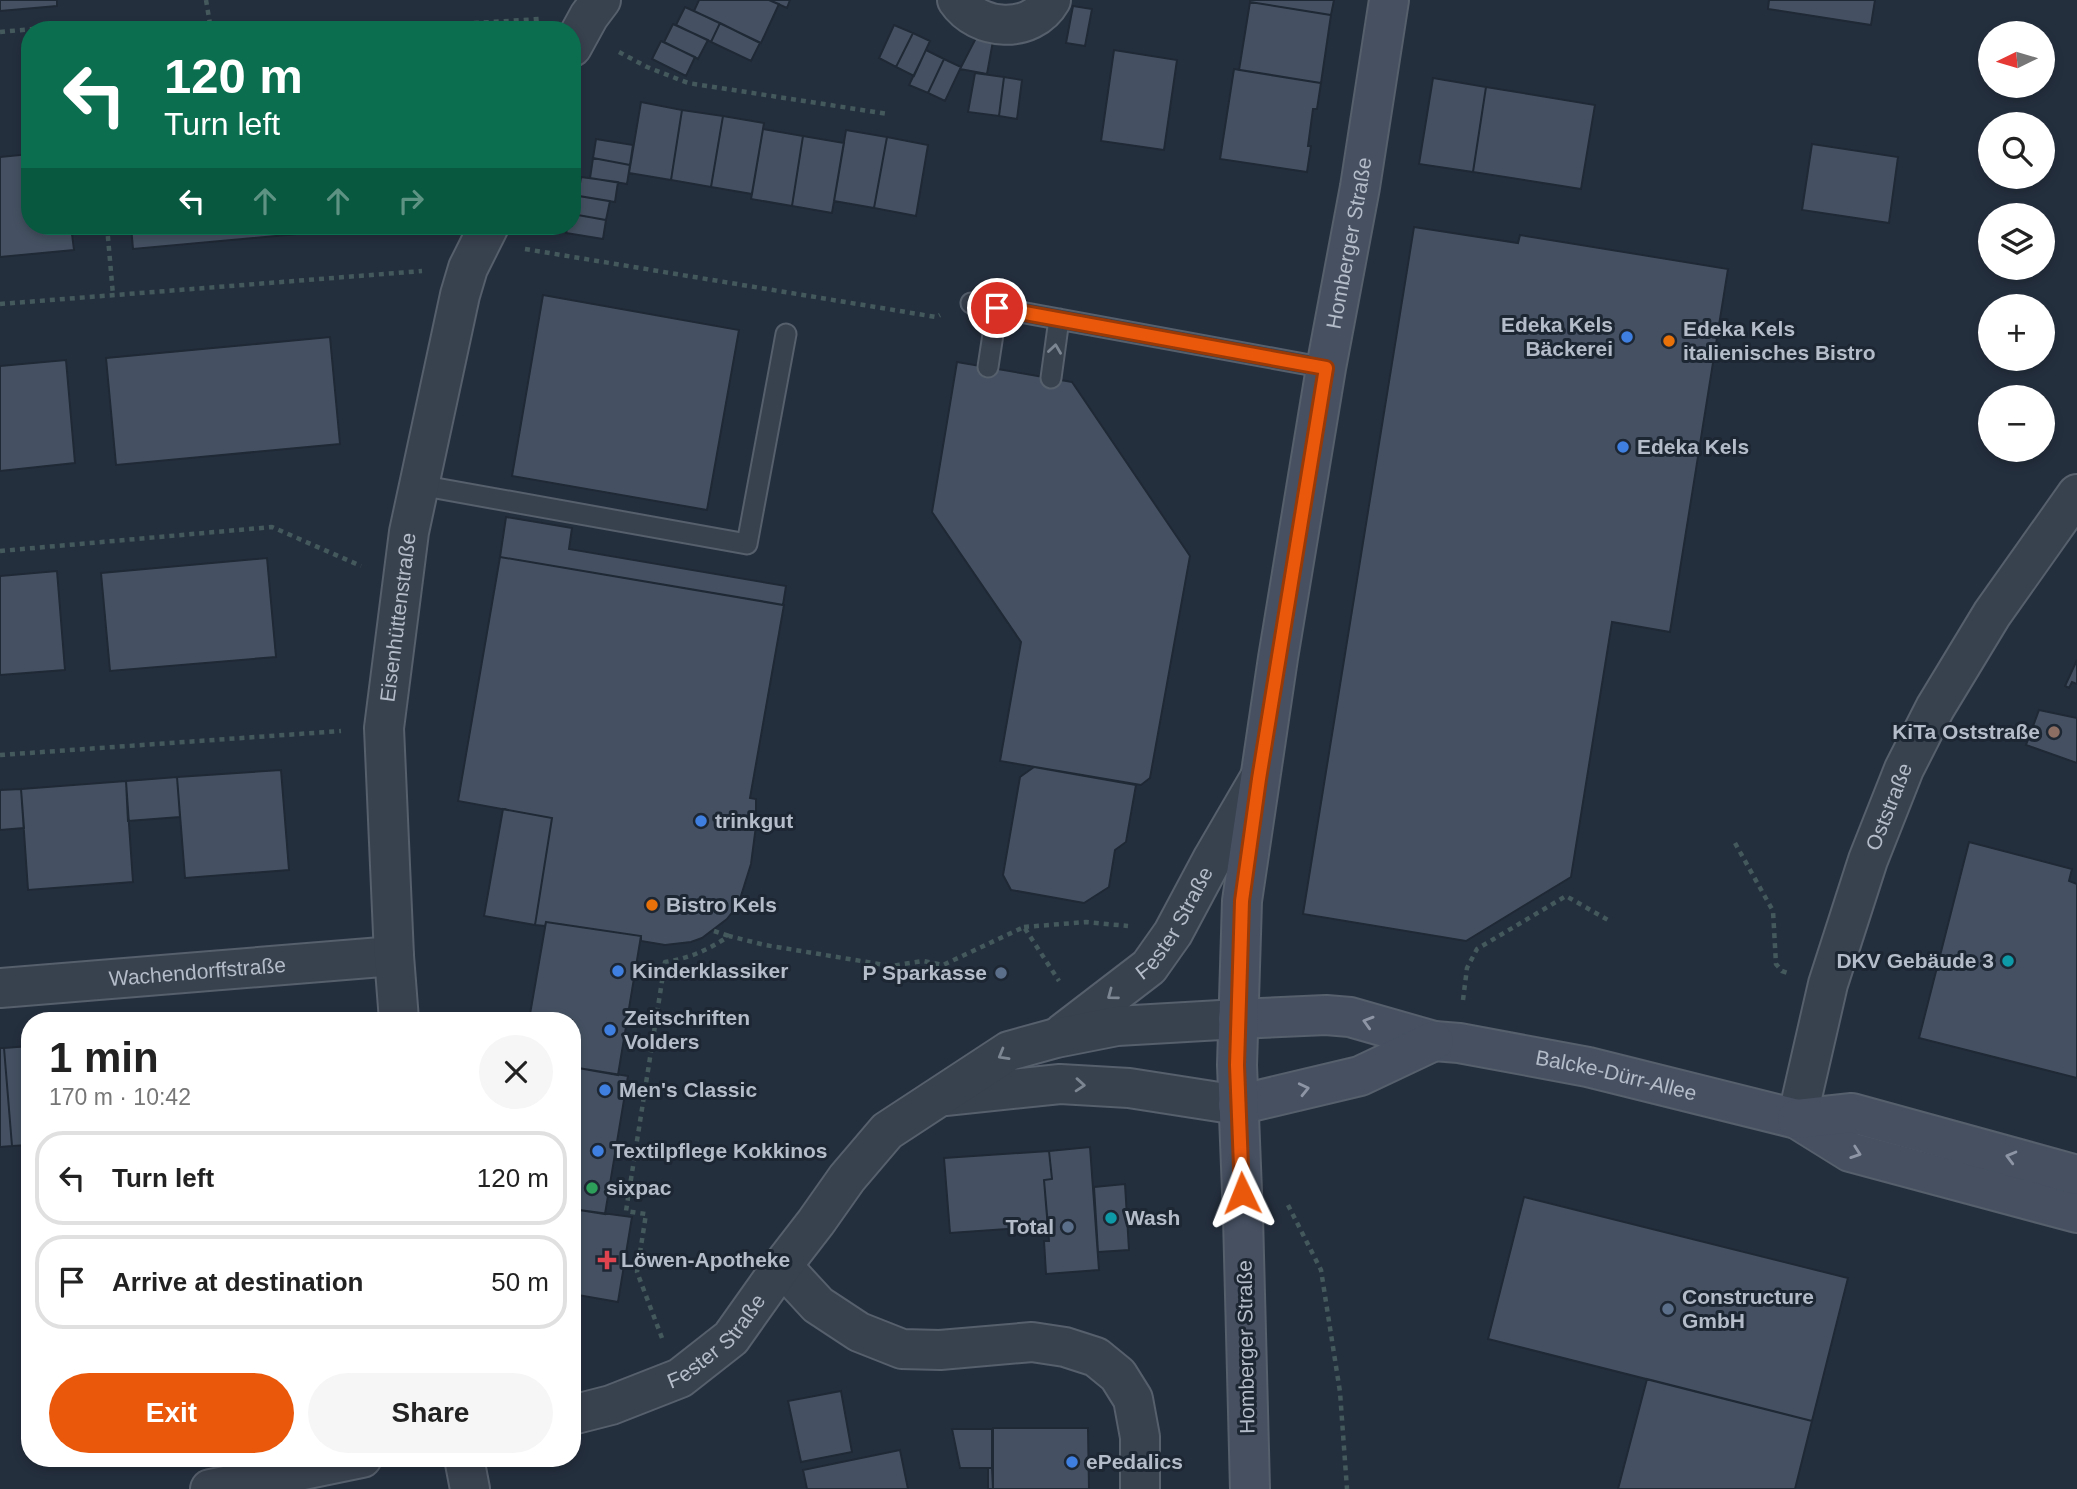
<!DOCTYPE html>
<html lang="en">
<head>
<meta charset="utf-8">
<style>
	:root { --surface:#fff; --page:#f6f6f6; --text:#222; --muted:#767676; --line:#e0e0e0; --accent:#ea580c }
	body { margin:0; font-family:Helvetica,sans-serif; background:var(--page); color:var(--text); height:100vh; display:flex; flex-direction:column; font-size:26px; white-space:nowrap }
	* { box-sizing:border-box; margin:0 }
	p { font-size:23px; color:var(--muted) }
	.icon { flex:none; width:38px; height:38px; fill:none; stroke:currentColor; stroke-width:2; stroke-linecap:round; stroke-linejoin:round }
	.map { position:relative; flex:1; overflow:hidden }
	.details { position:absolute; left:21px; top:1012px; width:560px; height:455px; display:flex; flex-direction:column; background:var(--surface); border-radius:28px; box-shadow:0 4px 10px #0003 }
	.details>* { flex:none }
	.banner { position:absolute; left:21px; top:21px; width:560px; height:214px; border-radius:28px; box-shadow:0 4px 10px #0003; background:#0b6e4f; color:#fff; overflow:hidden }
	.needle { width:46px; rotate:265deg }
	.buttons { position:absolute; left:1978px; top:21px; display:grid; gap:14px }
	.buttons a { display:grid; place-items:center; width:77px; height:77px; border-radius:50%; background:var(--surface); box-shadow:0 4px 10px #0003; font-size:35px }
	.pin { position:absolute; display:grid; place-items:center; width:60px; height:60px; color:#fff; margin:-30px; border:4px solid #fff; border-radius:50%; box-shadow:0 2px 7px #0007 }
	.me { position:absolute; width:77px; margin:-38px; rotate:358deg; stroke-linejoin:round; filter:drop-shadow(0 0 5px #0008) }
	.turn { display:flex; align-items:center; gap:24px; height:147px; padding:0 28px; font-size:32px }
	.turn .icon { width:91px; height:91px; stroke-width:2.5 }
	.turn b { display:block; font-size:49px; line-height:60px }
	.lanes { display:flex; align-items:center; height:66px; padding:0 28px; background:#0003; justify-content:center; gap:35px; direction:ltr }
	.lanes .off { opacity:.35 }
	.round { display:grid; place-items:center; flex:none; width:74px; height:74px; border-radius:37px; background:var(--page) }
	.head { display:flex; align-items:center; justify-content:space-between; height:119px; padding:0 28px }
	h1 { font-size:42px; font-weight:700; line-height:52px }
	.primary-button { display:flex; gap:14px; margin-top:auto; padding:14px 28px }
	.primary-button a { flex:1; height:80px; border-radius:42px; background:var(--accent); color:#fff; font-size:28px; font-weight:700; line-height:80px; text-align:center }
	.primary-button a+a { background:var(--page); color:var(--text) }
	ul { padding:0; list-style:none }
	li { display:flex; align-items:center; gap:21px; height:94px; margin:0 14px 10px; padding:0 14px; border:4px solid var(--line); border-radius:28px }
	li div { flex:1 }
	li b { display:block; font-size:26px }
	li em { font-style:normal }
	.map>svg:first-child { display:block }
</style>
</head>
<body>
<div class="map">
<svg width="2077" height="1489" viewBox="0 0 2077 1489">
	<rect width="100%" height="100%" fill="#242f3e"/>
	<!-- building -->
	<path fill="#455162" stroke="#1f2835" stroke-width="2" d="M 0,0 L 57,0 L 57,6 L 0,11 Z
		M 699,0 L 769,0 L 779,4 L 761,43 L 694,11 Z
		M 769,0 L 790,0 L 787,8 Z
		M 1250,0 L 1334,0 L 1331,15 L 1250,2 Z
		M 1769,0 L 1875,0 L 1871,25 L 1768,9 Z
		M 1250,2 L 1331,15 L 1321,83 L 1239,70 Z
		M 1073,6 L 1092,9 L 1085,46 L 1066,43 Z
		M 685,7 L 720,23 L 711,42 L 676,25 Z
		M 720,23 L 760,43 L 751,61 L 711,42 Z
		M 673,24 L 708,40 L 698,59 L 664,42 Z
		M 894,25 L 913,33 L 896,67 L 879,58 Z
		M 913,33 L 930,41 L 914,76 L 896,67 Z
		M 976,38 L 993,41 L 987,74 L 960,69 Z
		M 661,41 L 695,57 L 686,76 L 652,59 Z
		M 926,50 L 944,59 L 928,93 L 909,85 Z
		M 1114,50 L 1177,60 L 1164,150 L 1101,141 Z
		M 944,59 L 961,67 L 945,101 L 928,93 Z
		M 1234,69 L 1321,83 L 1317,109 L 1313,109 L 1308,146 L 1311,146 L 1307,172 L 1220,159 Z
		M 975,73 L 1004,77 L 999,116 L 968,112 Z
		M 1004,77 L 1022,80 L 1017,119 L 999,116 Z
		M 1433,78 L 1486,87 L 1473,172 L 1419,164 Z
		M 1486,87 L 1595,105 L 1581,189 L 1473,172 Z
		M 641,102 L 682,110 L 671,180 L 629,173 Z
		M 682,110 L 723,116 L 711,187 L 671,180 Z
		M 723,116 L 764,123 L 752,194 L 711,187 Z
		M 763,129 L 803,136 L 792,206 L 751,199 Z
		M 846,130 L 887,137 L 874,208 L 834,201 Z
		M 803,136 L 844,143 L 832,213 L 792,206 Z
		M 887,137 L 928,145 L 916,216 L 874,208 Z
		M 596,139 L 633,145 L 630,165 L 593,158 Z
		M 1812,144 L 1898,157 L 1889,223 L 1802,210 Z
		M 30,154 L 30,226 L 71,226 L 74,250 L 0,257 L 0,157 Z
		M 593,158 L 630,165 L 627,184 L 590,178 Z
		M 581,177 L 618,182 L 615,202 L 578,196 Z
		M 573,195 L 610,201 L 606,220 L 572,214 Z
		M 572,214 L 606,220 L 603,239 L 566,233 L 568,226 L 572,226 Z
		M 131,226 L 352,226 L 352,229 L 133,249 Z
		M 1414,227 L 1518,243 L 1520,235 L 1728,269 L 1670,632 L 1612,622 L 1571,877 L 1466,941 L 1303,914 Z
		M 543,295 L 739,330 L 707,510 L 512,476 Z
		M 330,337 L 340,444 L 116,465 L 106,358 Z
		M 66,360 L 75,463 L 0,471 L 0,366 Z
		M 957,362 L 1072,382 L 1190,556 L 1150,778 L 1141,785 L 1000,761 L 1021,642 L 932,512 Z
		M 506,517 L 572,528 L 569,549 L 786,586 L 783,605 L 500,557 Z
		M 500,557 L 784,605 L 750,798 L 756,799 L 756,826 L 751,864 L 740,899 L 734,910 L 727,919 L 702,938 L 691,942 L 665,945 L 641,941 L 641,936 L 546,922 L 545,926 L 535,925 L 552,818 L 458,801 Z
		M 267,558 L 276,657 L 110,671 L 101,573 Z
		M 57,571 L 65,670 L 0,675 L 0,576 Z
		M 2077,660 L 2077,684 L 2072,682 L 2069,688 L 2065,686 Z
		M 2039,710 L 2077,718 L 2077,763 L 2026,745 Z
		M 1034,767 L 1136,785 L 1126,842 L 1115,850 L 1109,887 L 1084,903 L 1011,890 L 1003,875 L 1020,777 Z
		M 281,770 L 289,870 L 185,878 L 177,777 Z
		M 177,777 L 180,817 L 128,821 L 126,781 Z
		M 126,781 L 133,882 L 28,890 L 21,789 Z
		M 21,789 L 24,828 L 0,830 L 0,790 Z
		M 503,809 L 552,818 L 535,925 L 484,916 Z
		M 1969,842 L 2072,869 L 2069,881 L 2077,884 L 2077,1078 L 1919,1038 Z
		M 546,922 L 641,936 L 618,1075 L 572,1067 L 572,1020 L 529,1020 Z
		M 30,1046 L 30,1142 L 29,1145 L 12,1146 L 4,1048 Z
		M 0,1048 L 4,1048 L 12,1146 L 0,1147 Z
		M 572,1067 L 628,1076 L 605,1214 L 572,1209 Z
		M 1090,1147 L 1099,1270 L 1046,1274 L 1044,1241 L 1049,1241 L 1044,1180 L 1052,1179 L 1049,1151 Z
		M 1049,1151 L 1052,1179 L 1044,1180 L 1048,1226 L 950,1233 L 944,1158 Z
		M 1125,1184 L 1129,1250 L 1098,1252 L 1094,1187 Z
		M 1524,1197 L 1848,1278 L 1812,1421 L 1488,1339 Z
		M 572,1209 L 632,1217 L 618,1302 L 572,1294 Z
		M 1647,1379 L 1812,1421 L 1795,1489 L 1618,1489 Z
		M 841,1391 L 852,1452 L 801,1462 L 788,1401 Z
		M 993,1428 L 1088,1428 L 1089,1489 L 993,1489 Z
		M 952,1429 L 992,1429 L 992,1468 L 960,1468 Z
		M 900,1450 L 908,1489 L 807,1489 L 803,1470 Z
		M 988,1468 L 992,1468 L 993,1489 L 988,1489 Z"/>
	<g fill="none" stroke-linecap="round" stroke-linejoin="round">
		<!-- lane casing -->
		<g stroke="#565f6c" stroke-width="23">
			<path id="lane" d="M 971,303 L 1326,368
				M 988,367 L 997,308
				M 1051,378 L 1059,319
				M 419,485 L 747,544 L 786,334"/>
		</g>
		<!-- street casing -->
		<g stroke="#565f6c" stroke-width="42">
			<g id="street">
				<path d="M 957,0 C 978,31 1031,35 1051,0"/>
				<path d="M 572,47 L 589,16 L 601,0"/>
				<path id="s1" d="M 0,988 L 394,956"/>
				<path id="s2" d="M 399,1020 L 394,956 L 384,728 L 409,532 L 460,295 L 468,268 L 489,226"/>
				<path id="s3" d="M 1063,1033 L 1149,967 L 1173,933 L 1213,858 L 1259,779"/>
				<path d="M 945,1096 L 1060,1084 L 1129,1088 L 1238,1105"/>
				<path id="s4" d="M 1797,1119 L 1828,984 L 1868,860 L 1904,769 L 1935,708 L 1992,614 L 2077,494"/>
				<path d="M 782,1266 L 818,1305 L 859,1332 L 902,1349 L 940,1350 L 1032,1342 L 1065,1347 L 1096,1357 L 1118,1375 L 1133,1399 L 1140,1437 L 1140,1489"/>
				<path id="s5" d="M 572,1415 L 611,1405 L 680,1378 L 731,1338 L 782,1266 L 816,1222 L 847,1178 L 887,1131 L 1009,1051 L 1056,1038 L 1117,1026 L 1238,1019"/>
				<path d="M 464,1458 L 470,1489"/>
				<path d="M 210,1489 L 362,1458"/>
			</g>
		</g>
		<!-- secondary casing -->
		<g stroke="#565f6c" stroke-width="42">
			<g id="secondary">
				<path id="s6" d="M 1238,1019 L 1326,1015 L 1350,1017 L 1434,1041 L 1459,1043 L 1588,1067 L 1797,1119 L 1850,1152 L 2077,1213"/>
				<path d="M 1238,1105 L 1360,1076 L 1434,1041"/>
				<path d="M 1797,1119 L 1852,1113 L 2077,1175"/>
				<path id="s7" d="M 1250,1489 L 1243,1217 L 1237,1065 L 1242,901 L 1278,658 L 1326,368 L 1360,187 L 1389,0"/>
			</g>
		</g>
		<!-- path -->
		<path stroke="#44595c" stroke-width="4.5" stroke-dasharray="5 5" stroke-linecap="butt" d="M 206,0 L 211,30
			M 253,30 L 268,30
			M 364,30 L 539,19
			M 0,32 L 54,27 L 58,30
			M 619,52 L 647,67 L 688,83 L 888,114
			M 107,226 L 113,295
			M 525,249 L 936,317 L 940,315
			M 0,304 L 422,271
			M 0,551 L 272,527 L 361,566
			M 0,755 L 341,731
			M 1735,843 L 1773,911 L 1776,964 L 1782,971 L 1788,973
			M 1024,927 L 1086,922 L 1128,926
			M 714,931 L 729,936
			M 1463,1000 L 1467,968 L 1477,949 L 1566,896 L 1608,920
			M 1288,1205 L 1321,1270 L 1340,1392 L 1347,1489
			M 662,1338 L 637,1272 L 646,1214 L 626,1211 L 665,962 C 690,958 708,950 729,936 L 765,945 L 891,966 L 923,961 L 943,965 L 1024,927 L 1059,981"/>
		<!-- lane -->
		<use href="#lane" stroke="#38414e" stroke-width="19"/>
		<!-- street -->
		<use href="#street" stroke="#38414e" stroke-width="38"/>
		<!-- secondary -->
		<use href="#secondary" stroke="#465061" stroke-width="38"/>
	</g>
	<!-- one-way arrows -->
	<defs><path id="oneway-chevron" d="M-2-3.5L2.5 0L-2 3.5" fill="none" stroke-width="1.6" stroke-linecap="round" stroke-linejoin="round" transform="scale(1.75)"/></defs>
	<g stroke="#7c8592">
		<use href="#oneway-chevron" transform="translate(1055 349) rotate(-82)"/>
		<use href="#oneway-chevron" transform="translate(1112 995) rotate(143)"/>
		<use href="#oneway-chevron" transform="translate(1003 1055) rotate(150)"/>
		<use href="#oneway-chevron" transform="translate(1080 1085) rotate(4)"/>
	</g>
	<g stroke="#8e96a5">
		<use href="#oneway-chevron" transform="translate(1368 1022) rotate(-164)"/>
		<use href="#oneway-chevron" transform="translate(1304 1089) rotate(-13)"/>
		<use href="#oneway-chevron" transform="translate(1856 1153) rotate(19)"/>
		<use href="#oneway-chevron" transform="translate(2011 1157) rotate(-165)"/>
	</g>
	<g fill="none" stroke-linecap="round" stroke-linejoin="round">
		<!-- route casing -->
		<g stroke="#983908" stroke-width="18">
			<path id="route" d="M 997,308 L 1326,368 L 1259,779 L 1242,901 L 1237,1065 L 1242,1193"/>
		</g>
		<!-- route -->
		<use href="#route" stroke="#ea580c" stroke-width="12"/>
	</g>
	<!-- markers -->
	<g fill="#3f7fe0" stroke="#1d2633" stroke-width="2.5">
		<circle cx="1627" cy="337" r="7"/>
		<circle cx="1623" cy="447" r="7"/>
		<circle cx="701" cy="821" r="7"/>
		<circle cx="618" cy="971" r="7"/>
		<circle cx="610" cy="1030" r="7"/>
		<circle cx="605" cy="1090" r="7"/>
		<circle cx="598" cy="1151" r="7"/>
		<circle cx="1072" cy="1462" r="7"/>
	</g>
	<g fill="#e8710a" stroke="#1d2633" stroke-width="2.5">
		<circle cx="1669" cy="341" r="7"/>
		<circle cx="652" cy="905" r="7"/>
	</g>
	<circle fill="#8d6e63" stroke="#1d2633" stroke-width="2.5" cx="2054" cy="732" r="7"/>
	<g fill="#0f9aa8" stroke="#1d2633" stroke-width="2.5">
		<circle cx="2008" cy="961" r="7"/>
		<circle cx="1111" cy="1218" r="7"/>
	</g>
	<g fill="#5c6f8a" stroke="#1d2633" stroke-width="2.5">
		<circle cx="1001" cy="973" r="7"/>
		<circle cx="1068" cy="1227" r="7"/>
		<circle cx="1668" cy="1309" r="7"/>
	</g>
	<circle fill="#2e9e5b" stroke="#1d2633" stroke-width="2.5" cx="592" cy="1188" r="7"/>
	<path fill="#e0444e" stroke="#1d2633" stroke-width="2.5" d="M603.5 1249.5h7v7h7v7h-7v7h-7v-7h-7v-7h7z"/>
	<g text-anchor="middle" stroke-width="6" stroke-linejoin="round" paint-order="stroke">
		<!-- street labels -->
		<g font-size="21" fill="#b4bcc9" stroke="#1d2633">
			<text dy="7" stroke="none"><textPath href="#s7" startOffset="1255">Homberger Straße</textPath></text>
			<text dy="7" stroke="none"><textPath href="#s2" startOffset="404">Eisenhüttenstraße</textPath></text>
			<text dy="7" stroke="none"><textPath href="#s4" startOffset="326">Oststraße</textPath></text>
			<text dy="7" stroke="none"><textPath href="#s3" startOffset="159">Fester Straße</textPath></text>
			<text dy="7" stroke="none"><textPath href="#s1" startOffset="198">Wachendorffstraße</textPath></text>
			<text dy="7" stroke="none"><textPath href="#s6" startOffset="385">Balcke-Dürr-Allee</textPath></text>
			<text dy="7" stroke="none"><textPath href="#s5" startOffset="166">Fester Straße</textPath></text>
			<text transform="translate(1246 1347) rotate(-91)" y="7">Homberger Straße</text>
		</g>
		<!-- poi labels -->
		<g font-size="21" font-weight="bold" fill="#b4bcc9" stroke="#1d2633" text-anchor="start">
			<text x="1613" y="332" text-anchor="end">Edeka Kels<tspan x="1613" dy="24">Bäckerei</tspan></text>
			<text x="1683" y="336">Edeka Kels<tspan x="1683" dy="24">italienisches Bistro</tspan></text>
			<text x="1637" y="454">Edeka Kels</text>
			<text x="2040" y="739" text-anchor="end">KiTa Oststraße</text>
			<text x="715" y="828">trinkgut</text>
			<text x="666" y="912">Bistro Kels</text>
			<text x="1994" y="968" text-anchor="end">DKV Gebäude 3</text>
			<text x="632" y="978">Kinderklassiker</text>
			<text x="987" y="980" text-anchor="end">P Sparkasse</text>
			<text x="624" y="1025">Zeitschriften<tspan x="624" dy="24">Volders</tspan></text>
			<text x="619" y="1097">Men's Classic</text>
			<text x="612" y="1158">Textilpflege Kokkinos</text>
			<text x="606" y="1195">sixpac</text>
			<text x="1125" y="1225">Wash</text>
			<text x="1054" y="1234" text-anchor="end">Total</text>
			<text x="621" y="1267">Löwen-Apotheke</text>
			<text x="1682" y="1304">Constructure<tspan x="1682" dy="24">GmbH</tspan></text>
			<text x="1086" y="1469">ePedalics</text>
		</g>
	</g>
</svg>
<div class="buttons">
<a><svg class="needle" viewBox="-14 -14 28 28"><path d="M0-13l5 13h-10z" fill="#e53935"/><path d="M0 13l5-13h-10z" fill="#767676"/></svg></a>
<a><svg class="icon" aria-label="search" viewBox="0 0 24 24"><circle cx="10" cy="10" r="6"/><path d="M15 15l6 6"/></svg></a>
<a><svg class="icon" aria-label="layers" viewBox="0 0 24 24"><path d="M12 4l9 5-9 5-9-5zM3 14l9 5 9-5"/></svg></a>
<a>+</a>
<a>−</a>
</div>
<div class="pin" style="left:997px;top:308px;background:#d93025"><svg class="icon" aria-label="arrive" viewBox="0 0 24 24"><path d="M6 21V4h12l-3 4 3 4H6"/></svg></div>
<svg class="me" style="left:1242px;top:1193px" viewBox="-20 -20 40 40"><path d="M0-17L14 15 0 8-14 15z" fill="#ea580c" stroke="#fff" stroke-width="4"/></svg>
<div class="banner">
<div class="turn"><svg class="icon" aria-label="left" viewBox="0 0 24 24"><path d="M17 20v-9H6M10 6l-5 5 5 5"/></svg><div><b>120 m</b>Turn left</div></div>
<div class="lanes"><svg class="icon" aria-label="left" viewBox="0 0 24 24"><path d="M17 20v-9H6M10 6l-5 5 5 5"/></svg><svg class="icon off" aria-label="ahead" viewBox="0 0 24 24"><path d="M12 20V5M6 11l6-6 6 6"/></svg><svg class="icon off" aria-label="ahead" viewBox="0 0 24 24"><path d="M12 20V5M6 11l6-6 6 6"/></svg><svg class="icon off" aria-label="right" viewBox="0 0 24 24"><path d="M7 20v-9h11M14 6l5 5-5 5"/></svg></div>
</div>
<section class="details">
<div class="head"><div><h1>1 min</h1><p>170 m · 10:42</p></div><a class="round"><svg class="icon" aria-label="close" viewBox="0 0 24 24"><path d="M6 6l12 12M18 6L6 18"/></svg></a></div>
<ul>
<li><svg class="icon" aria-label="left" viewBox="0 0 24 24"><path d="M17 20v-9H6M10 6l-5 5 5 5"/></svg><div><b>Turn left</b></div><em>120 m</em></li>
<li><svg class="icon" aria-label="arrive" viewBox="0 0 24 24"><path d="M6 21V4h12l-3 4 3 4H6"/></svg><div><b>Arrive at destination</b></div><em>50 m</em></li>
</ul>
<div class="primary-button"><a>Exit</a><a>Share</a></div>
</section>
</div>
</body>
</html>
